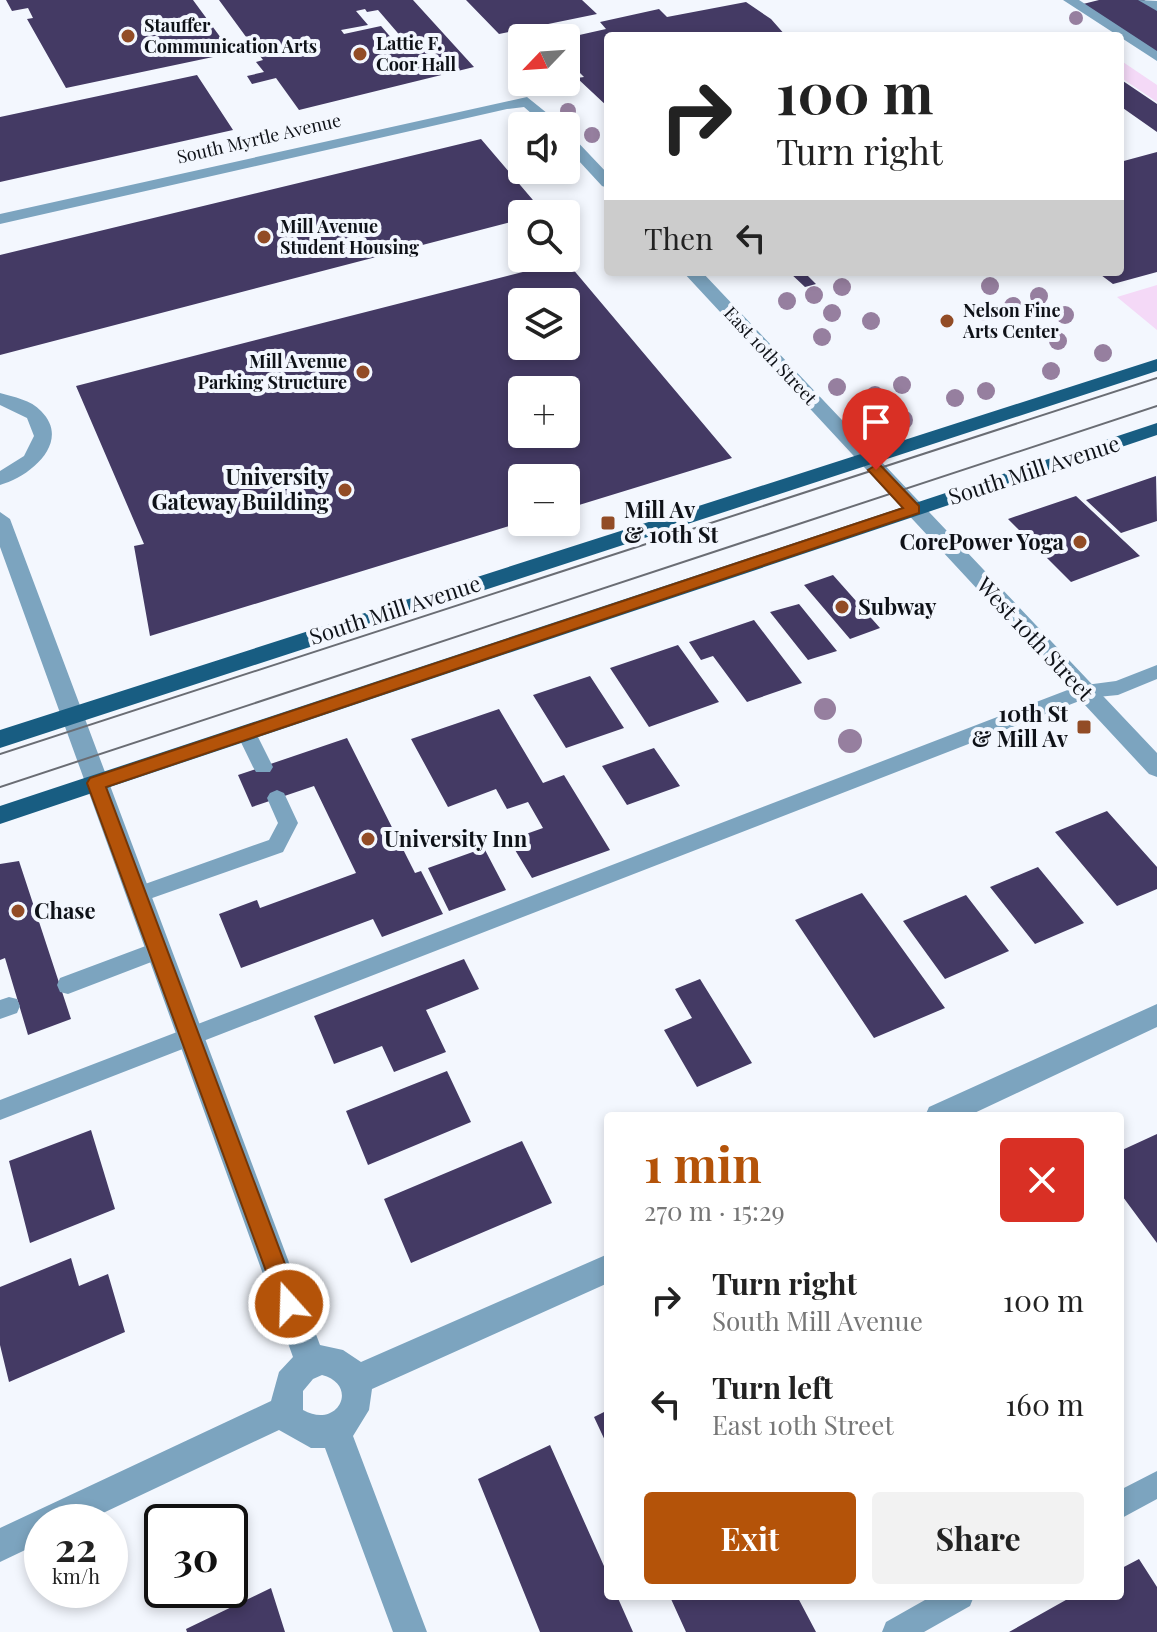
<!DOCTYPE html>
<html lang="en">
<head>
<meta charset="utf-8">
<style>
	:root { --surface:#fff; --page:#f2f2f2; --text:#222; --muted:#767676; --accent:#b45309 }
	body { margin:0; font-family:"Playfair Display",serif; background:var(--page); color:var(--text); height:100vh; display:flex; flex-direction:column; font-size:30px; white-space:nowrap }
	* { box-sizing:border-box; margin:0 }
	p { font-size:26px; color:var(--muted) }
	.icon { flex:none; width:44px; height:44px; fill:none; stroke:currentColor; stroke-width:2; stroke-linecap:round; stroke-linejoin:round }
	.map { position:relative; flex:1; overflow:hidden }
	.sheet { position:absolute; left:604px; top:1112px; width:520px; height:488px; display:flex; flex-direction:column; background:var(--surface); border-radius:8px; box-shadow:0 4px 12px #0003 }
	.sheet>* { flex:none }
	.banner { position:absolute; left:604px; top:32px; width:520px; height:244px; border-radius:8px; box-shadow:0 4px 12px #0003; background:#fff; color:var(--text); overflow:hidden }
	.needle { width:52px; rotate:245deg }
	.buttons { position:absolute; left:508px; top:24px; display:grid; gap:16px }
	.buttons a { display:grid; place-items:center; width:72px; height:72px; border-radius:8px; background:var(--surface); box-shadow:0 4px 12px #0003; font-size:40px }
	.speed { position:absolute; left:24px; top:1504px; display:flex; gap:16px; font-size:40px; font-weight:700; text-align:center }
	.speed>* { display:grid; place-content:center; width:104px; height:104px; border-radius:50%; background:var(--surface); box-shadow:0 4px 12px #0003; line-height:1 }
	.speed small { font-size:20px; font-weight:400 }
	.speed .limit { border:4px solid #111; border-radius:12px; background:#fff; color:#111 }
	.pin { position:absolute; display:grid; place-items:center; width:68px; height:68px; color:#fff; margin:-82px -34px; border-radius:50% 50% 50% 0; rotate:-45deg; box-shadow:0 0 8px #0007 }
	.pin .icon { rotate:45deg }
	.me { position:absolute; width:88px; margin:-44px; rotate:340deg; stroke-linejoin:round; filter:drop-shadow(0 0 6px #0008) }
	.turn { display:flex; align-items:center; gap:28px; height:168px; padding:0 40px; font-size:36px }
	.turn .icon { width:104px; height:104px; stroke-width:2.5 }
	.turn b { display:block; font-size:56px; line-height:68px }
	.then { display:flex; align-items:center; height:76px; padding:0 40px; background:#0003; gap:16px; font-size:30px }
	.round { display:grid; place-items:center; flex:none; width:84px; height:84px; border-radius:8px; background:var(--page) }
	.head { display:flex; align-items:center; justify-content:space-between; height:136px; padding:0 40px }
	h1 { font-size:48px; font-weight:700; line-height:60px; color:var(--accent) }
	.primary-button { display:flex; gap:16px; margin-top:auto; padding:16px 40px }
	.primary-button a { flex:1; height:92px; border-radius:8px; background:var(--accent); color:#fff; font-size:32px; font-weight:700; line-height:92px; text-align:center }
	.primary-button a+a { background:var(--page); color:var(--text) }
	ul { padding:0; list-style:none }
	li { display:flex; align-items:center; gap:24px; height:104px; padding:0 40px }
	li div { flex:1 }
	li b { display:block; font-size:30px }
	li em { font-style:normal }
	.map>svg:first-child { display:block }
</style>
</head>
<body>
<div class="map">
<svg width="1157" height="1632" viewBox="0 0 1157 1632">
	<rect width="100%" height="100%" fill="#f3f7fe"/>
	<!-- green -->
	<path fill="#f4d9f7" d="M 1120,60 L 1157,85 L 1157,102 L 1120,77 Z
		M 1157,285 L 1157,330 L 1117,297 Z"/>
	<!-- building -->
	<path fill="#443a64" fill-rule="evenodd" d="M 6,0 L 193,0 L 232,53 L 66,88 L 27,19 L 33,18 L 28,8 L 12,11 Z
		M 219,0 L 413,0 L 474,67 L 299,110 L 276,78 L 252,84 L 247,76 L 264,72 L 256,62 L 263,60 ZM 365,9 L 367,12 L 378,10 L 409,46 L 400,48 L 381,26 L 344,34 L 341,30 L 368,25 L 356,11 Z
		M 466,0 L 582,0 L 597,14 L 499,34 Z
		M 1099,0 L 1144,0 L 1157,8 L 1157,60 L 1075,6 Z
		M 746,2 L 771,19 L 786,36 L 608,36 L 608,107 L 577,78 L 584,77 L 566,59 L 566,38 L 606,29 L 600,22 L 659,9 L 667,17 Z
		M 197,75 L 233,130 L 0,182 L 0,117 Z
		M 1120,79 L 1157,104 L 1157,132 L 1120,106 Z
		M 481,139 L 544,213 L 522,214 L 522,219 L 0,355 L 0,255 Z
		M 1157,152 L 1157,272 L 1113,284 L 1101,275 L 1120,272 L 1120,162 Z
		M 566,261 L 732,458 L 566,509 L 566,478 L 522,478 L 522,522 L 150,636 L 134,546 L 144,544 L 76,386 ZM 522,302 L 566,302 L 566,346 L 522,346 ZM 522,390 L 566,390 L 566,434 L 522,434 Z
		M 789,272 L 804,272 L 816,284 L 805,287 Z
		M 1156,476 L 1157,521 L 1121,533 L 1086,500 Z
		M 1076,496 L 1140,556 L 1071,582 L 1008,519 Z
		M 833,575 L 880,628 L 850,639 L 804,585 Z
		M 799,604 L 837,651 L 808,660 L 770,612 Z
		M 754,620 L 802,683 L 747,702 L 713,656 L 701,660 L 689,642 Z
		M 678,645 L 719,702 L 649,727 L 610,668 Z
		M 590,676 L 624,728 L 566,748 L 533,695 Z
		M 499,709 L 543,783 L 564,775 L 610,850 L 532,878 L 509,840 L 543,828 L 528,802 L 507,809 L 496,789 L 448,807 L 411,739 Z
		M 347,738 L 415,873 L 421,871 L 443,914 L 382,937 L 373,919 L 241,968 L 219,914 L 257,900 L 260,908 L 356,873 L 314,786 L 252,807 L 238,775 Z
		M 654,748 L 680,786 L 627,805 L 602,766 Z
		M 1107,811 L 1157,867 L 1157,889 L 1117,906 L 1055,832 Z
		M 484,848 L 506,890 L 449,911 L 428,868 Z
		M 19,861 L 71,1019 L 28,1035 L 5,958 L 0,960 L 0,864 Z
		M 1038,867 L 1084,923 L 1035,944 L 990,887 Z
		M 862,893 L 945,1008 L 874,1038 L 795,920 Z
		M 966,895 L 1009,951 L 945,979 L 903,921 Z
		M 464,959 L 479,989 L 426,1010 L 446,1052 L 394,1072 L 382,1046 L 334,1064 L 314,1016 Z
		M 700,979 L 752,1063 L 697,1087 L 664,1030 L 692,1018 L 675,989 Z
		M 447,1071 L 471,1122 L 368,1165 L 346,1111 Z
		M 91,1130 L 115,1209 L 30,1243 L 9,1161 Z
		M 1157,1134 L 1157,1243 L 1120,1193 L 1120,1151 Z
		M 522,1141 L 552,1203 L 411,1263 L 384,1199 Z
		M 71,1258 L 79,1286 L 108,1274 L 125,1332 L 9,1382 L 0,1345 L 0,1287 Z
		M 608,1410 L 608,1447 L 594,1417 Z
		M 550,1445 L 608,1575 L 608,1596 L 617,1596 L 633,1632 L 540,1632 L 478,1479 Z
		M 1139,1559 L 1157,1587 L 1157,1632 L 1009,1632 L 1073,1596 L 1120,1596 L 1120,1569 Z
		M 271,1588 L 285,1632 L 187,1632 L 186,1629 Z
		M 677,1596 L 797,1596 L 816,1632 L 686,1632 L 671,1599 Z"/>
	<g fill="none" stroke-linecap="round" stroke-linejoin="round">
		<!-- lane -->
		<path fill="#7ca4bf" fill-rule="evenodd" d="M 1157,665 L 1157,679 L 1118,695 L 1087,698 L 0,1120 L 0,1100 L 1078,686 L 1116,681 Z
			M 246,725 L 253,727 L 273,767 L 270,772 L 256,772 L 253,767 L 236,732 Z
			M 277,790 L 284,793 L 298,823 L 283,852 L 138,903 L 131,901 L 128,895 L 131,889 L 269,840 L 278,823 L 267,798 L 270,793 Z
			M 159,941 L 167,944 L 170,950 L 167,956 L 68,994 L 60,992 L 57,985 L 60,978 Z
			M 9,997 L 17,999 L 20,1006 L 17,1013 L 0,1019 L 0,1000 Z
			M 1157,1471 L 1157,1499 L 1120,1519 L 1120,1490 Z
			M 932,1596 L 974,1596 L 970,1606 L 924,1632 L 882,1632 L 886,1622 Z"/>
		<!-- street -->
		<path fill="#7ca4bf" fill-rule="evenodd" d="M 1063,0 L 1079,0 L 1157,51 L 1157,61 Z
			M 1138,0 L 1157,1 L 1157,11 Z
			M 527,97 L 563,126 L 546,126 L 524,107 L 507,109 L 0,224 L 0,214 Z
			M 566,133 L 571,135 L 608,174 L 608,188 L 602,186 L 566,147 Z
			M 683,272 L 702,272 L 1157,753 L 1157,777 L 1149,774 Z
			M 0,393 C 14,397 31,400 41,411 C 72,442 30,477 0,485 L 0,471 L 24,456 L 34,436 L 27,418 L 0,405 Z
			M 0,512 L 10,519 L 320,1345 L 343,1350 L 361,1362 L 608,1254 L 608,1283 L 372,1389 L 369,1410 L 353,1436 L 427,1632 L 393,1632 L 325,1448 L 311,1448 L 279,1430 L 84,1522 L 42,1522 L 42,1542 L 0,1562 L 0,1528 L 271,1401 L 279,1372 L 293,1357 L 0,547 ZM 322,1375 C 360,1385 338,1430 303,1410 L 303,1391 L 313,1379 Z
			M 1157,1004 L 1157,1027 L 968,1116 L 925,1116 L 929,1107 Z"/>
		<!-- primary -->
		<path fill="#185d82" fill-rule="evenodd" d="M 1157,359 L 1157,371 L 0,748 L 0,730 Z
			M 1157,423 L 1157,435 L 0,824 L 0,806 Z"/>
		<!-- tram -->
		<path stroke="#6a6d74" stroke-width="2" d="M 0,754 L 1157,378
			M 0,787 L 1157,406"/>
	</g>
	<!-- trees -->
	<g fill="#967f9f">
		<circle cx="1076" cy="18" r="7"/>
		<circle cx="568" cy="111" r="8"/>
		<circle cx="592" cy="135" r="8"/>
		<circle cx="990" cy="286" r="9"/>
		<circle cx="842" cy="287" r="9"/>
		<circle cx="814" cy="295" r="9"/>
		<circle cx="1039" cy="296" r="9"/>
		<circle cx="787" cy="301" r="9"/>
		<circle cx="1013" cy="306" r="9"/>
		<circle cx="984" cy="312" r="9"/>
		<circle cx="832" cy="313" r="9"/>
		<circle cx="1065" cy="315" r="9"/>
		<circle cx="871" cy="321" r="9"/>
		<circle cx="822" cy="337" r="9"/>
		<circle cx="1058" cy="341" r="9"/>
		<circle cx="1103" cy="353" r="9"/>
		<circle cx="1051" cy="371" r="9"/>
		<circle cx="902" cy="385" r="9"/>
		<circle cx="837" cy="387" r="9"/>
		<circle cx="986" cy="391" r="9"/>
		<circle cx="875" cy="395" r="9"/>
		<circle cx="955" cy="398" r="9"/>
		<circle cx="903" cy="420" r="10"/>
		<circle cx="825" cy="709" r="11"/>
		<circle cx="850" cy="741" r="12"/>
	</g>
	<!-- route -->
	<path fill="#b45309" stroke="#753606" stroke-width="2" d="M 876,465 L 881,466 L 919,506 L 919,513 L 106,787 L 300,1304 L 297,1312 L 289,1315 L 281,1312 L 87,783 L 90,778 L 903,508 L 868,470 Z"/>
	<!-- markers -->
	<g fill="#924c26" stroke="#f3f7fe" stroke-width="3">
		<circle cx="128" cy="36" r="8"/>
		<circle cx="360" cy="54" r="8"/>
		<circle cx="264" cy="237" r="8"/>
		<circle cx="947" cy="321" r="8"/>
		<circle cx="363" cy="372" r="8"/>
		<circle cx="345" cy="490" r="8"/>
		<rect x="600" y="515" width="16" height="16" rx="4"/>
		<circle cx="1080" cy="542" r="8"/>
		<circle cx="842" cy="607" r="8"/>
		<rect x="1076" y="719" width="16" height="16" rx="4"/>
		<circle cx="368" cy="839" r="8"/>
		<circle cx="18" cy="911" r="8"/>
	</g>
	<g text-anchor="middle" stroke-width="8" stroke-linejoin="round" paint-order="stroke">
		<!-- far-poi labels -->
		<g font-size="18" font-weight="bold" fill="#0f1218" stroke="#f3f7fe" text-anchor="start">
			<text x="144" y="32">Stauffer<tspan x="144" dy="21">Communication Arts</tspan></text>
			<text x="376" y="50">Lattie F.<tspan x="376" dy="21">Coor Hall</tspan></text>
			<text x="280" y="233">Mill Avenue<tspan x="280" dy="21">Student Housing</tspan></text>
			<text x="963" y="317">Nelson Fine<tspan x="963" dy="21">Arts Center</tspan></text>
			<text x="347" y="368" text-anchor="end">Mill Avenue<tspan x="347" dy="21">Parking Structure</tspan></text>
		</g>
		<!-- far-street labels -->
		<g font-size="18" fill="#0f1218" stroke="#f3f7fe">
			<text transform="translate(259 139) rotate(-13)" y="6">South Myrtle Avenue</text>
			<text transform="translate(770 356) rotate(47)" y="6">East 10th Street</text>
		</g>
		<!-- street labels -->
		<g font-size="22" fill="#0f1218" stroke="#f3f7fe">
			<text transform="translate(1034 470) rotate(-18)" y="8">South Mill Avenue</text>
			<text transform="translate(395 610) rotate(-18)" y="8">South Mill Avenue</text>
			<text transform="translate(1035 639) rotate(47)" y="8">West 10th Street</text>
		</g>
		<!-- poi labels -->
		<g font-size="22" font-weight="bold" fill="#0f1218" stroke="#f3f7fe" text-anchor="start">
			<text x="329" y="485" text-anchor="end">University<tspan x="329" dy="25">Gateway Building</tspan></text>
			<text x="624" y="518">Mill Av<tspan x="624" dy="25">&amp; 10th St</tspan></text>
			<text x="1064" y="550" text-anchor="end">CorePower Yoga</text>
			<text x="858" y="615">Subway</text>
			<text x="1068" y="722" text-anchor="end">10th St<tspan x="1068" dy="25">&amp; Mill Av</tspan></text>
			<text x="384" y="847">University Inn</text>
			<text x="34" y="919">Chase</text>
		</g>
	</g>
</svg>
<div class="buttons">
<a><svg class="needle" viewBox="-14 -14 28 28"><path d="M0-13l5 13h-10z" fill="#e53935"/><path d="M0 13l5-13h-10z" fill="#767676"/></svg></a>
<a><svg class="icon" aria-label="sound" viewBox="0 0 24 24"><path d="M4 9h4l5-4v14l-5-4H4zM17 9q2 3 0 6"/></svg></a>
<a><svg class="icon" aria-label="search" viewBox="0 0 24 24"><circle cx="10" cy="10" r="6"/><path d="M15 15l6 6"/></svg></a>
<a><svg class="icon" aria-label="layers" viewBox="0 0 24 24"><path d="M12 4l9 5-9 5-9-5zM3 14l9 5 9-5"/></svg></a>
<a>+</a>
<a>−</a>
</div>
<div class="speed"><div>22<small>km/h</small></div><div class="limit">30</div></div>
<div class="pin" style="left:876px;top:470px;background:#d93025"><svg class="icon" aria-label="arrive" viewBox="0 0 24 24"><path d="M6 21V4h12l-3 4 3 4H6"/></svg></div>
<svg class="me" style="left:289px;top:1304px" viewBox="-20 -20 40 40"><circle r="17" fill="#b45309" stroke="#fff" stroke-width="3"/><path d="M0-11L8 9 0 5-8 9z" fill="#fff"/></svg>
<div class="banner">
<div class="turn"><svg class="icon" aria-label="right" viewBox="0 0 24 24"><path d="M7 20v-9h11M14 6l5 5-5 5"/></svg><div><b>100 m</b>Turn right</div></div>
<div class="then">Then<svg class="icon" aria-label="left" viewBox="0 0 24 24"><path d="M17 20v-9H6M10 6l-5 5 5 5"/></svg></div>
</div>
<section class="sheet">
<div class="head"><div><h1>1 min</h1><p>270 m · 15:29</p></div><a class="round" style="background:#d93025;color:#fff"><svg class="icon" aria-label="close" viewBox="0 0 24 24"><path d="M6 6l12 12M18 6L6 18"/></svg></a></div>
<ul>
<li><svg class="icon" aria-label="right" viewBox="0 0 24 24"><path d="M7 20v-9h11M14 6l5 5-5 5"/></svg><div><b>Turn right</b><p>South Mill Avenue</p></div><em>100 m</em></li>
<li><svg class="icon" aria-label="left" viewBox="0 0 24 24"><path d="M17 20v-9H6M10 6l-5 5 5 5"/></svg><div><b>Turn left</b><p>East 10th Street</p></div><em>160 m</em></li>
</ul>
<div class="primary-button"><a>Exit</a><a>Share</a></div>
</section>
</div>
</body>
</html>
